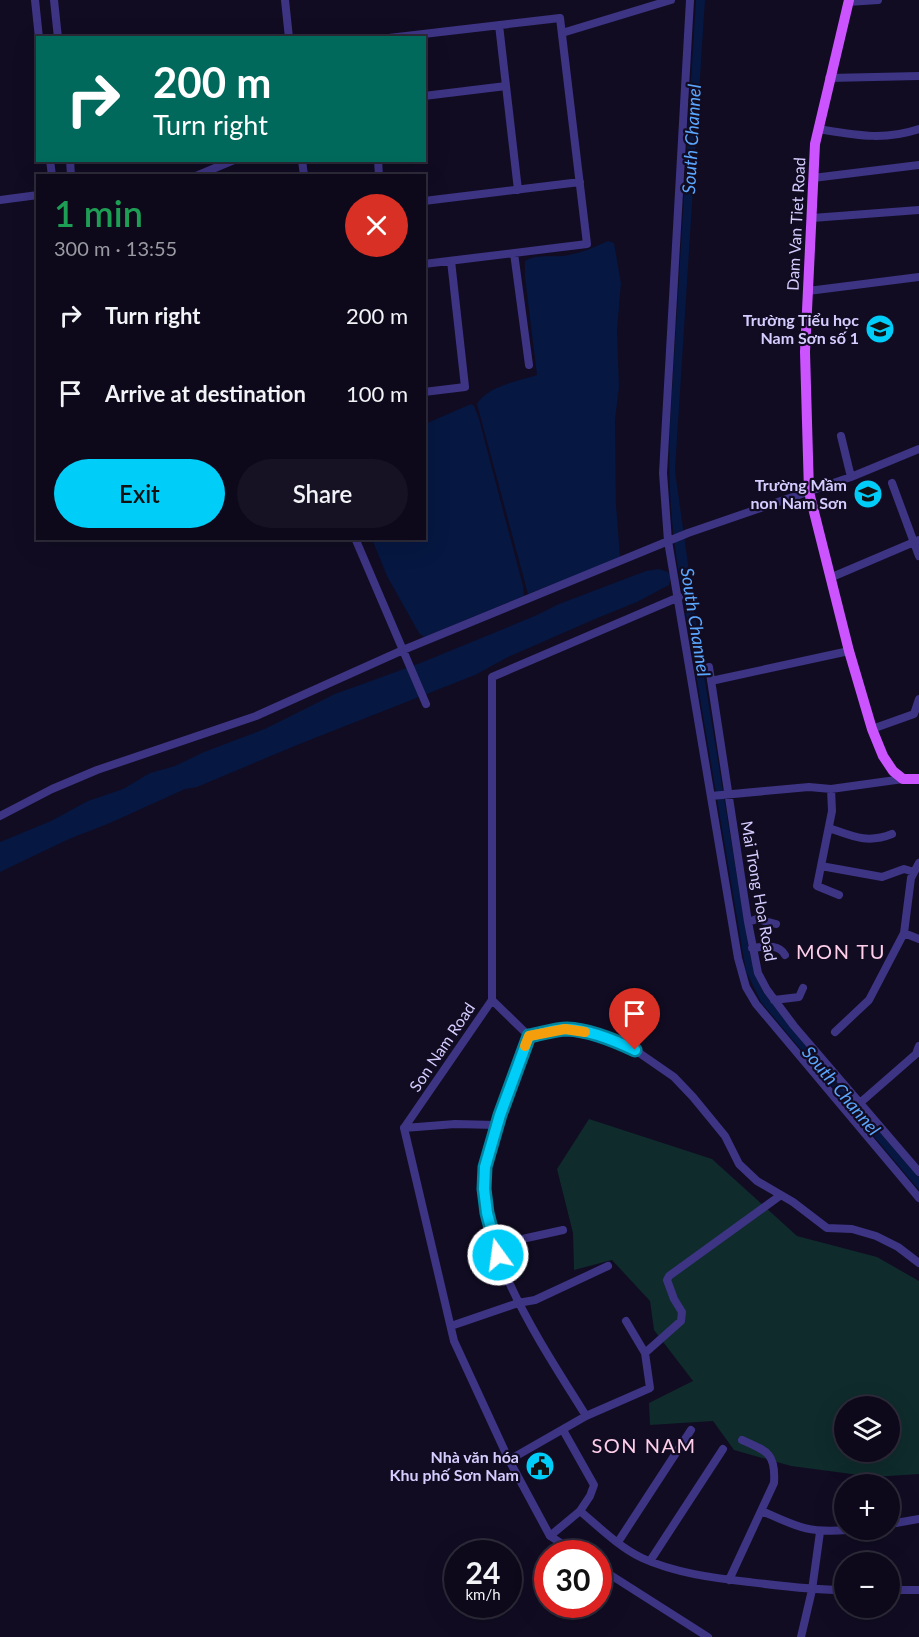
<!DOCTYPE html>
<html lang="en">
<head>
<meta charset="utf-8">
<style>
	:root { --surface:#0d091a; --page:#161223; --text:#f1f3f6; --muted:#9a9aa2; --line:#2d2a39; --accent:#00cdf8 }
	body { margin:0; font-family:Lato,sans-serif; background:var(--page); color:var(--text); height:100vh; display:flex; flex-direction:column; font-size:22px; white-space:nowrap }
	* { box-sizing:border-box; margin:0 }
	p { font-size:20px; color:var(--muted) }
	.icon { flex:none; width:33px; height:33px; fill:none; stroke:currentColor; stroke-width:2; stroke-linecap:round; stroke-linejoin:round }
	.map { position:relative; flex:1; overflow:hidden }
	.side { position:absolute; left:36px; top:174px; width:390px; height:366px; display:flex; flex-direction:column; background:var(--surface); border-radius:0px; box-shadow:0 6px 24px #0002,0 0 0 2px var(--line) }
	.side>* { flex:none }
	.top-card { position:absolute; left:36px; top:36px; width:390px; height:126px; border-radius:0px; box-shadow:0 6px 24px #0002,0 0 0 2px var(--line); background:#00695c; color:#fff; overflow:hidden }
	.tools { position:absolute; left:834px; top:1396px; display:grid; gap:12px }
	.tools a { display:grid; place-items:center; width:66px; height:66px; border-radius:50%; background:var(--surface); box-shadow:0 6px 24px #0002,0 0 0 2px var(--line); font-size:30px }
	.speed { position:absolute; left:444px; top:1540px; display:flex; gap:12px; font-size:30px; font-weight:700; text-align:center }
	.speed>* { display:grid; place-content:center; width:78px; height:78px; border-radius:50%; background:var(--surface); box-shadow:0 6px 24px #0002,0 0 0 2px var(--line); line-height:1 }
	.speed small { font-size:15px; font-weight:400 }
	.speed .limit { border:9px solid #d22; background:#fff; color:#111 }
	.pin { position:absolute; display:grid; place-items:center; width:51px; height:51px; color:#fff; margin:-62px -26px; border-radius:50% 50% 50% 0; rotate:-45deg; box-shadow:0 0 6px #0007 }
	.pin .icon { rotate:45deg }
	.me { position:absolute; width:66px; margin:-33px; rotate:346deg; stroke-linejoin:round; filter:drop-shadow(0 0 4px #0008) }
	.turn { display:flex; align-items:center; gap:21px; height:126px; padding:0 18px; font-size:27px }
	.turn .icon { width:78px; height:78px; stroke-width:2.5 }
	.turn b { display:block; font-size:42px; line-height:51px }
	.round { display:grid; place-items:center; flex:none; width:63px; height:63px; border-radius:32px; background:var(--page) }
	.headline { display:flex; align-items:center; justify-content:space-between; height:102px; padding:0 18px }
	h1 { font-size:36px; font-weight:600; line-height:45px; color:#1e9e55 }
	.action { display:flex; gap:12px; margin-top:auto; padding:12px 18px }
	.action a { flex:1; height:69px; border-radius:36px; background:var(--accent); color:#111; font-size:24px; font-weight:600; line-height:69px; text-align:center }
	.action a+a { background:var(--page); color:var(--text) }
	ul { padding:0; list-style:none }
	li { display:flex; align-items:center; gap:18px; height:78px; padding:0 18px }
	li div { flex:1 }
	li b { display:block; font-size:22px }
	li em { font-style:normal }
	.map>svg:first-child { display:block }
</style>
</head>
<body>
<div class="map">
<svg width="919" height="1637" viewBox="0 0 919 1637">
	<rect width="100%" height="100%" fill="#110c22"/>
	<!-- green -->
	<path fill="#0f2b2c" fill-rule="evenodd" d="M 589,1119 L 712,1159 L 797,1236 L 877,1257 L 919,1281 L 919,1474 L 874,1477 L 791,1466 L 734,1450 L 713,1421 L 650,1425 L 649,1403 L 693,1381 L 654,1330 L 650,1301 L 612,1260 L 574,1270 L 573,1233 L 557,1169 ZM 844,1407 L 890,1407 L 890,1452 L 844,1452 Z"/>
	<!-- water -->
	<path fill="#061741" d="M 696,0 L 705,0 L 675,471 L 701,657 L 749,950 L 755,973 L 763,992 L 919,1177 L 919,1190 L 761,1002 L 746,971 L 677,561 C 670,515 668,470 670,424 Z
		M 608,241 L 614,243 L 621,283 L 617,330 L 619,387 L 615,420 L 616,505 L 620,556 L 618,559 L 528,594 L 477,404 C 487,386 519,381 537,375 L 525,277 L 525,261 C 535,254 550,257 562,256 C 579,254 593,248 608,241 Z
		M 471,404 L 474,406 L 479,419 L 523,586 L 524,596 L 424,637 L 419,633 L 387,576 L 372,539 L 424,538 L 425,424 Z
		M 659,569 L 668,572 L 671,576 L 669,585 L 637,602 L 595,619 L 508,657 L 475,675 L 302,743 L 197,787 L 185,789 L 110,823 L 69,839 L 0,872 L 0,842 L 51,821 L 88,801 L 123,789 L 150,773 L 175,766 L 204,752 L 267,728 L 335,694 L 423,662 L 537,615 L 559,604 L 646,571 Z"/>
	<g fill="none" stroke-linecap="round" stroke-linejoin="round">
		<!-- minor -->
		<path stroke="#3d3484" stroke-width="8" d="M 35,0 L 39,38
			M 54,0 L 58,38
			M 285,0 L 289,38
			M 690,0 L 663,473 L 668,541 L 738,958 L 746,987 L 756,1004 L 919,1198
			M 848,2 L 878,0
			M 499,25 L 518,190
			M 562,33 L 671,0
			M 389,38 L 560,18 L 587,244 L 424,264
			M 829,78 L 919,76
			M 424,96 L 506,86
			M 818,129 C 855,135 883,141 919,129
			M 50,160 L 52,176
			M 70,160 L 71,176
			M 302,160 L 304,176
			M 378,160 L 379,176
			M 196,176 L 234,160
			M 813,178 L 919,165
			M 0,200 L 38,195
			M 424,201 L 580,182
			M 812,218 L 919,210
			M 514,253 L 529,365
			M 808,291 L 919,277
			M 424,392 L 465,387 L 451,261
			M 841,436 L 851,477
			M 892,483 L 919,556
			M 355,538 L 426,704
			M 832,577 L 919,540
			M 709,667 L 748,922 L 758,973 L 767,990 L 794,1026 L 919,1172
			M 711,681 L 849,651
			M 872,729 L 914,714 L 919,699
			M 831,789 L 832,811 L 817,886 L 839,895
			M 711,796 L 809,787 L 831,789 L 903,779
			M 0,816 L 52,789 L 97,770 L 256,716 L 403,650 L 688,533 L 851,477 L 919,449
			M 829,828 C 852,836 867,844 892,834
			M 821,866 L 882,877 L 904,869 L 914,872
			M 748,922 L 757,919 L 776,924
			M 904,933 L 919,939
			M 752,948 C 763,947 779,943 785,955
			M 492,1000 L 529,1036
			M 774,1000 L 799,997 L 803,988
			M 835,1032 L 869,1000 L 904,933 L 911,878 L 919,863
			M 529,1036 L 565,1029 L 583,1031 L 613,1040 L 635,1050 L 674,1077 L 693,1097 L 725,1136 L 739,1164 L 757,1181 L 793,1202 L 827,1228 L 852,1229 L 876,1236 L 898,1247 L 919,1263
			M 529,1036 C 513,1078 493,1121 485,1166 C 472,1245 546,1351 586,1416
			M 861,1102 L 916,1054 L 919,1046
			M 404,1128 L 455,1124 L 496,1125
			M 495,1245 L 563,1230
			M 451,1326 L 518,1303 L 535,1300 L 608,1266
			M 645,1353 L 681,1321 L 682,1312 L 674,1299 L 667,1280 L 669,1276 L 781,1195
			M 563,1430 L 594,1485 L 590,1496 L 580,1511 C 599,1527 619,1547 642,1558 C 675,1573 713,1578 749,1582 C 781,1586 812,1590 844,1590
			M 509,1460 L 586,1416 L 650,1388 L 645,1353 L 626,1321
			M 762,1511 C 798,1527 807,1533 847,1530
			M 890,1524 L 919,1519
			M 550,1536 L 580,1511
			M 618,1542 L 691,1430
			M 578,1554 L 550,1536 L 509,1460 L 454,1341 L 404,1128 L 492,1000 L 492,677 L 679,597
			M 650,1561 L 723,1449
			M 598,1567 L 708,1637
			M 729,1580 L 774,1483 C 776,1453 767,1451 742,1440
			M 890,1590 L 919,1590
			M 801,1637 L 812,1590 L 820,1532"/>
		<!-- major -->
		<path stroke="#cb54ff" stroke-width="10" d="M 849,0 L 815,144 L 805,352 L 809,492 L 849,651 L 872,729 L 883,756 L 893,771 L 903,779 L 919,779"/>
	</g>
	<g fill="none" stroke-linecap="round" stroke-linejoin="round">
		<!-- route casing -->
		<g stroke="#0085a1" stroke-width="15">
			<path id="route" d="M 498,1255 L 487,1213 L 484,1189 L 485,1167 L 500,1115 L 529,1036 C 541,1034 555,1029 567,1029 C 590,1030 614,1040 635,1050"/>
		</g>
		<!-- route -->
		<use href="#route" stroke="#00cdf8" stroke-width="10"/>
		<!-- slow -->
		<path stroke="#f59e0b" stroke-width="10" d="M 525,1046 L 529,1036 L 565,1029 L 585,1032"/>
	</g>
	<!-- icons -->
	<defs>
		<g id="school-disc" transform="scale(1.5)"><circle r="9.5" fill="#00cdf8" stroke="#110c22"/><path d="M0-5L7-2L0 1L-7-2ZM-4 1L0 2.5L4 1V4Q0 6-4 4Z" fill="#111"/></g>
		<g id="civic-disc" transform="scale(1.5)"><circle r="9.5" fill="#00cdf8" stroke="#110c22"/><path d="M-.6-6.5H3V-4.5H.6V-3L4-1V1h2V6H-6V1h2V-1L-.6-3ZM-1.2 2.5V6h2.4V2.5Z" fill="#111"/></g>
	</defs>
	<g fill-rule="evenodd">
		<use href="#school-disc" x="880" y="329"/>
		<use href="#school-disc" x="868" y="494"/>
		<use href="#civic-disc" x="540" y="1466"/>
	</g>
	<g text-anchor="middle" stroke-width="4.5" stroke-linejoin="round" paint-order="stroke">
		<!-- street labels -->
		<g font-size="16" fill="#d6cdff" stroke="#110c22">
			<text transform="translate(796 224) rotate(-87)" y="6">Dam Van Tiet Road</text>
			<text transform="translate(759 891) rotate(80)" y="6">Mai Trong Hoa Road</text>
			<text transform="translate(442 1047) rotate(-56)" y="6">Son Nam Road</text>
		</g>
		<!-- poi labels -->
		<g font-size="16" font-weight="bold" fill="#d6cdff" stroke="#110c22" text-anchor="end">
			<text x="859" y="326">Trường Tiểu học<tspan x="859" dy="18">Nam Sơn số 1</tspan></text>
			<text x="847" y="491">Trường Mầm<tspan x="847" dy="18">non Nam Sơn</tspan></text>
			<text x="519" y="1463">Nhà văn hóa<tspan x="519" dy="18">Khu phố Sơn Nam</tspan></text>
		</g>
		<!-- water labels -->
		<g font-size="18" font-style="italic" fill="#5ba7ff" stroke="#110c22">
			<text transform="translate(692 139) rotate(-87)" y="6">South Channel</text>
			<text transform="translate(695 622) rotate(81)" y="6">South Channel</text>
			<text transform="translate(841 1091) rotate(50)" y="6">South Channel</text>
		</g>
		<!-- quarter labels -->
		<g font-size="20" letter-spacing="1.5" fill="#ffcfea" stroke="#110c22">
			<text x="841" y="959">MON TU</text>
			<text x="644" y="1453">SON NAM</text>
		</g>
	</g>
</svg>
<div class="tools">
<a><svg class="icon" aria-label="layers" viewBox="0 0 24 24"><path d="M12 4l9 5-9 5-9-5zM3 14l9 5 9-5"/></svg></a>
<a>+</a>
<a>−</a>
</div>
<div class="speed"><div>24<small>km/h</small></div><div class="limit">30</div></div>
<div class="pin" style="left:635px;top:1050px;background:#d93025"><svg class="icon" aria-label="arrive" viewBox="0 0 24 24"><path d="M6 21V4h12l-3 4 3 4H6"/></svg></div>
<svg class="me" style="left:498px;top:1255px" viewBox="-20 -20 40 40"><circle r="17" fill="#00cdf8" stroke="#fff" stroke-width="3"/><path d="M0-11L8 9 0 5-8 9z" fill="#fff"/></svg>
<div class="top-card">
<div class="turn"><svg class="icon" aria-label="right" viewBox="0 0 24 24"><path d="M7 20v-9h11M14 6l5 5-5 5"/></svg><div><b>200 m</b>Turn right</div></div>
</div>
<section class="side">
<div class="headline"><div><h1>1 min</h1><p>300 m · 13:55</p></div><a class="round" style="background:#d93025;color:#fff"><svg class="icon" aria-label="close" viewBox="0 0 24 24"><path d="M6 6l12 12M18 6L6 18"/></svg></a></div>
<ul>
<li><svg class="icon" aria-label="right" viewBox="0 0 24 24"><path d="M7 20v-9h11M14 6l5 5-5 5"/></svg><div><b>Turn right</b></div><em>200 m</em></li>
<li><svg class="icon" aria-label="arrive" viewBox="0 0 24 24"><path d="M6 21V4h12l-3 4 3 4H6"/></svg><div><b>Arrive at destination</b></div><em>100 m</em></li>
</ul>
<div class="action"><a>Exit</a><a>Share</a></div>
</section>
</div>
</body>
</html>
